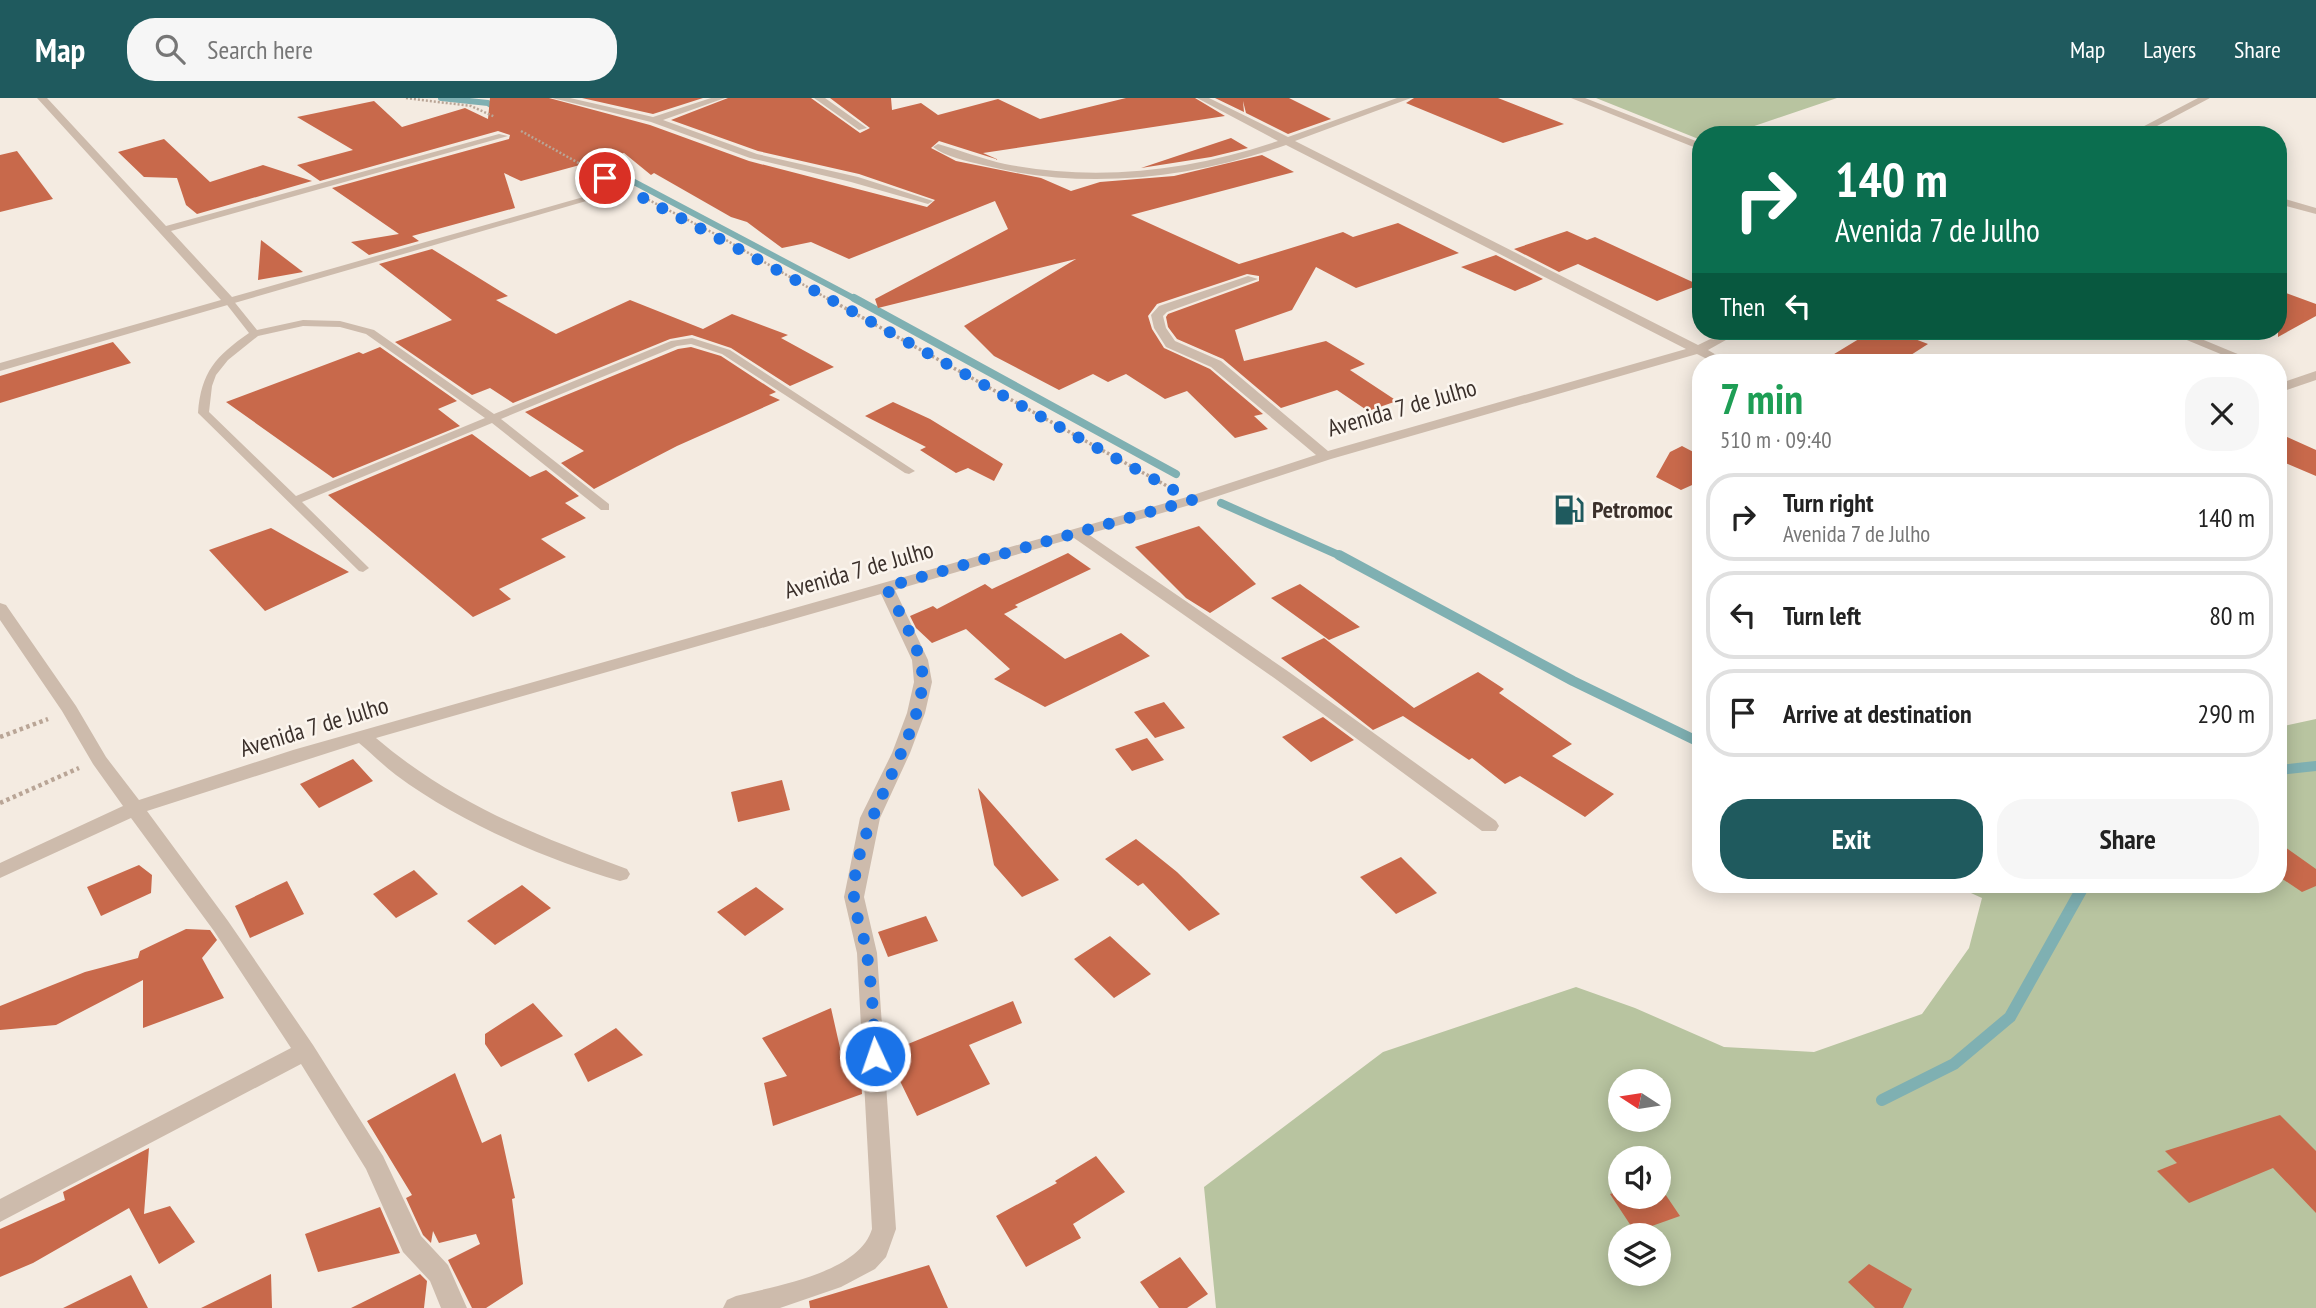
<!DOCTYPE html>
<html lang="en">
<head>
<meta charset="utf-8">
<style>
	:root { --surface:#fff; --page:#f6f6f6; --text:#222; --muted:#767676; --line:#e0e0e0; --accent:#1f5a5e }
	body { margin:0; font-family:"PT Sans Narrow",sans-serif; background:var(--page); color:var(--text); height:100vh; display:flex; flex-direction:column; font-size:26px; white-space:nowrap }
	* { box-sizing:border-box; margin:0 }
	p { font-size:23px; color:var(--muted) }
	.icon { flex:none; width:38px; height:38px; fill:none; stroke:currentColor; stroke-width:2; stroke-linecap:round; stroke-linejoin:round }
	.map { position:relative; flex:1; overflow:hidden }
	.panel { position:absolute; left:1692px; top:256px; width:595px; height:539px; display:flex; flex-direction:column; background:var(--surface); border-radius:28px; box-shadow:0 4px 18px #0003 }
	.panel>* { flex:none }
	.banner { position:absolute; left:1692px; top:28px; width:595px; height:214px; border-radius:28px; box-shadow:0 4px 18px #0003; background:#0b6e4f; color:#fff; overflow:hidden }
	.needle { width:46px; rotate:282deg }
	.tools { position:absolute; left:1608px; top:971px; display:grid; gap:14px }
	.tools a { display:grid; place-items:center; width:63px; height:63px; border-radius:50%; background:var(--surface); box-shadow:0 4px 18px #0003; font-size:35px }
	.pin { position:absolute; display:grid; place-items:center; width:60px; height:60px; color:#fff; margin:-30px; border:4px solid #fff; border-radius:50%; box-shadow:0 2px 7px #0007 }
	.me { position:absolute; width:77px; margin:-38px; rotate:357deg; stroke-linejoin:round; filter:drop-shadow(0 0 5px #0008) }
	.turn { display:flex; align-items:center; gap:24px; height:147px; padding:0 28px; font-size:32px }
	.turn .icon { width:91px; height:91px; stroke-width:2.5 }
	.turn b { display:block; font-size:49px; line-height:60px }
	.then { display:flex; align-items:center; height:66px; padding:0 28px; background:#0003; gap:14px; font-size:26px }
	.round { display:grid; place-items:center; flex:none; width:74px; height:74px; border-radius:28px; background:var(--page) }
	.summary { display:flex; align-items:center; justify-content:space-between; height:119px; padding:0 28px }
	h1 { font-size:42px; font-weight:700; line-height:52px; color:#1e9e55 }
	.cta { display:flex; gap:14px; margin-top:auto; padding:14px 28px }
	.cta a { flex:1; height:80px; border-radius:28px; background:var(--accent); color:#fff; font-size:28px; font-weight:700; line-height:80px; text-align:center }
	.cta a+a { background:var(--page); color:var(--text) }
	ul { padding:0; list-style:none }
	li { display:flex; align-items:center; gap:21px; height:88px; margin:0 14px 10px; padding:0 14px; border:4px solid var(--line); border-radius:28px }
	li div { flex:1 }
	li b { display:block; font-size:26px }
	li em { font-style:normal }
	header { display:flex; align-items:center; gap:42px; box-sizing:border-box; height:98px; padding:0 35px; background:var(--accent); color:#fff }
	header strong { font-size:33px }
	nav { display:flex; gap:38px; margin-inline-start:auto; font-size:24px }
	.search { width:490px; height:63px; background:var(--page); display:flex; align-items:center; gap:18px; box-sizing:border-box; padding:0 24px; border-radius:28px; color:var(--muted); font-size:26px }
	.map>svg:first-child { display:block }
</style>
</head>
<body>
<header>
<strong>Map</strong>
<div class="search"><svg class="icon" aria-label="search" viewBox="0 0 24 24"><circle cx="10" cy="10" r="6"/><path d="M15 15l6 6"/></svg>Search here</div>
<nav><a>Map</a><a>Layers</a><a>Share</a></nav>
</header>
<div class="map">
<svg width="2316" height="1210" viewBox="0 0 2316 1210">
	<rect width="100%" height="100%" fill="#f4ebe1"/>
	<!-- green -->
	<path fill="#b8c4a0" fill-rule="evenodd" d="M 1596,0 L 1837,0 L 1728,37 L 1701,37 L 1701,42 Z
		M 2316,621 L 2316,1210 L 1216,1210 L 1204,1089 L 1383,954 L 1576,889 L 1635,910 L 1724,949 L 1814,954 L 1922,916 L 1969,850 L 1982,800 L 1951,786 L 2278,786 L 2279,629 ZM 1620,984 L 1659,984 L 1659,1022 L 1620,1022 ZM 1620,1060 L 1659,1060 L 1659,1099 L 1620,1099 ZM 1620,1138 L 1659,1138 L 1659,1176 L 1620,1176 Z"/>
	<g fill="none" stroke-linecap="round" stroke-linejoin="round">
		<!-- stream-far3 -->
		<path stroke="#7fb0b2" stroke-width="6" d="M 441,0 L 488,5 L 498,12
			M 585,58 L 857,202"/>
		<!-- stream-far2 -->
		<path stroke="#7fb0b2" stroke-width="8" d="M 854,200 L 1176,376
			M 1221,405 L 1343,459"/>
		<!-- stream-far1 -->
		<path stroke="#7fb0b2" stroke-width="10" d="M 1339,457 L 1573,583 L 1701,645
			M 2278,672 L 2316,668
			M 2083,789 L 2085,786"/>
		<!-- stream -->
		<path stroke="#7fb0b2" stroke-width="12" d="M 1882,1002 L 1954,966 L 2010,919 L 2084,787"/>
	</g>
	<!-- building -->
	<path fill="#c8694b" d="M 490,0 L 549,0 L 650,27 L 749,63 L 927,109 L 935,102 L 859,76 L 758,53 L 671,22 L 728,0 L 811,0 L 860,35 L 870,30 L 830,0 L 891,0 L 892,12 L 921,5 L 938,17 L 998,1 L 1040,21 L 1126,0 L 1195,0 L 1225,18 L 983,55 L 999,62 L 939,43 L 931,50 L 956,63 L 1041,80 L 1071,93 L 1100,84 L 1174,78 L 1262,57 L 1294,74 L 1131,117 L 1239,166 L 1343,134 L 1353,139 L 1398,125 L 1459,155 L 1356,190 L 1316,169 L 1292,212 L 1235,232 L 1244,263 L 1326,243 L 1365,266 L 1350,272 L 1397,303 L 1368,313 L 1337,292 L 1281,310 L 1223,261 L 1177,241 L 1168,229 L 1166,219 L 1168,216 L 1259,183 L 1259,178 L 1247,176 L 1157,206 L 1148,218 L 1152,231 L 1164,250 L 1210,271 L 1263,316 L 1254,318 L 1268,331 L 1235,340 L 1187,293 L 1165,301 L 1126,276 L 1108,284 L 1093,276 L 1059,292 L 994,258 L 964,228 L 1076,161 L 878,210 L 875,201 L 1008,131 L 995,103 L 849,161 L 811,144 L 782,150 L 747,124 L 731,119 L 654,75 L 651,77 L 624,55 L 521,83 L 504,75 L 515,110 L 412,138 L 419,143 L 369,157 L 351,144 L 399,136 L 332,90 L 509,41 L 510,37 L 498,33 L 320,83 L 297,67 L 353,52 L 297,19 L 374,3 L 402,29 L 465,10 L 488,21 Z
		M 582,0 L 703,0 L 653,16 Z
		M 1215,0 L 1289,0 L 1331,21 L 1288,36 L 1246,15 L 1243,3 L 1244,14 Z
		M 1414,0 L 1498,0 L 1564,26 L 1503,45 L 1406,5 Z
		M 1231,40 L 1248,50 L 1211,59 L 1141,70 Z
		M 164,41 L 210,84 L 263,67 L 312,83 L 197,116 L 186,107 L 177,80 L 144,79 L 118,54 Z
		M 17,53 L 53,101 L 0,114 L 0,57 Z
		M 1567,133 L 1587,142 L 1595,139 L 1699,187 L 1657,203 L 1578,166 L 1559,174 L 1514,151 Z
		M 261,142 L 303,174 L 258,182 Z
		M 432,151 L 508,198 L 496,202 L 556,236 L 630,202 L 703,231 L 732,216 L 788,237 L 781,240 L 834,269 L 790,288 L 731,250 L 692,237 L 670,241 L 513,305 L 490,290 L 472,297 L 395,244 L 452,222 L 379,166 Z
		M 1496,157 L 1543,181 L 1515,193 L 1461,169 Z
		M 2278,192 L 2316,206 L 2316,218 L 2278,239 Z
		M 1872,233 L 1894,233 L 1928,246 L 1900,264 L 1821,264 Z
		M 113,244 L 131,265 L 0,305 L 0,278 Z
		M 380,249 L 457,303 L 438,311 L 460,328 L 333,380 L 226,304 L 359,254 L 363,256 Z
		M 691,249 L 721,258 L 776,294 L 769,297 L 780,302 L 677,348 L 594,391 L 561,365 L 584,353 L 525,314 L 678,251 Z
		M 893,304 L 930,321 L 1003,366 L 994,383 L 968,370 L 956,375 L 920,352 L 926,349 L 865,318 Z
		M 2278,335 L 2316,352 L 2316,378 L 2278,362 Z
		M 472,336 L 530,379 L 546,372 L 579,398 L 565,405 L 586,420 L 541,441 L 566,459 L 499,491 L 511,501 L 473,519 L 328,397 Z
		M 1682,348 L 1701,358 L 1701,383 L 1681,392 L 1656,379 L 1670,354 Z
		M 1199,428 L 1256,486 L 1210,515 L 1186,500 L 1135,449 Z
		M 271,430 L 349,474 L 265,513 L 209,452 Z
		M 1068,455 L 1091,471 L 1015,507 L 1018,509 L 1004,516 L 1065,561 L 1121,535 L 1150,558 L 1045,609 L 994,581 L 1010,571 L 966,531 L 932,545 L 916,530 L 910,518 L 933,508 L 937,511 L 985,486 L 992,491 Z
		M 1300,486 L 1360,529 L 1329,542 L 1271,500 Z
		M 1324,540 L 1414,610 L 1478,574 L 1504,591 L 1499,595 L 1572,646 L 1552,658 L 1614,696 L 1585,719 L 1520,678 L 1505,686 L 1472,660 L 1469,662 L 1403,618 L 1373,632 L 1281,560 Z
		M 1164,604 L 1185,630 L 1155,640 L 1134,614 Z
		M 1323,619 L 1354,642 L 1311,664 L 1282,639 Z
		M 1147,640 L 1164,662 L 1132,673 L 1115,651 Z
		M 353,661 L 373,683 L 319,710 L 300,686 Z
		M 782,682 L 790,712 L 738,724 L 731,694 Z
		M 978,690 L 1035,755 L 1059,782 L 1022,799 L 994,767 Z
		M 1136,741 L 1177,774 L 1220,816 L 1189,833 L 1143,785 L 1138,788 L 1105,761 Z
		M 2278,744 L 2316,771 L 2316,788 L 2302,794 L 2278,778 Z
		M 1401,759 L 1437,795 L 1396,816 L 1360,779 Z
		M 139,767 L 152,777 L 151,795 L 101,818 L 87,789 Z
		M 414,772 L 438,796 L 396,820 L 373,796 Z
		M 287,783 L 304,816 L 250,840 L 235,808 Z
		M 522,787 L 551,810 L 495,847 L 467,823 Z
		M 756,789 L 784,811 L 745,838 L 717,814 Z
		M 926,818 L 938,843 L 888,859 L 878,834 Z
		M 186,831 L 210,832 L 217,842 L 202,860 L 224,900 L 143,930 L 143,882 L 56,927 L 0,932 L 0,908 L 85,874 L 138,860 L 140,853 Z
		M 1110,838 L 1151,876 L 1114,900 L 1074,861 Z
		M 1013,903 L 1022,925 L 969,947 L 990,986 L 917,1018 L 900,983 L 889,987 L 886,955 Z
		M 533,905 L 563,938 L 501,969 L 485,946 L 485,936 Z
		M 831,910 L 845,972 L 860,966 L 862,996 L 773,1028 L 764,985 L 787,978 L 762,940 Z
		M 616,930 L 643,957 L 588,984 L 574,956 Z
		M 455,975 L 482,1045 L 501,1036 L 515,1100 L 512,1101 L 523,1186 L 486,1210 L 472,1210 L 448,1162 L 480,1146 L 476,1136 L 439,1145 L 433,1133 L 431,1145 L 423,1137 L 406,1100 L 412,1097 L 367,1023 Z
		M 2280,1017 L 2316,1053 L 2316,1115 L 2273,1070 L 2189,1105 L 2157,1073 L 2177,1065 L 2165,1053 Z
		M 149,1050 L 144,1116 L 170,1108 L 195,1144 L 159,1166 L 129,1110 L 33,1165 L 0,1179 L 0,1131 L 65,1102 L 63,1094 Z
		M 1096,1058 L 1125,1094 L 1073,1126 L 1081,1140 L 1026,1169 L 996,1118 L 1057,1085 L 1055,1083 Z
		M 1659,1087 L 1680,1118 L 1635,1134 L 1610,1096 L 1620,1093 L 1620,1099 L 1659,1099 Z
		M 380,1109 L 400,1155 L 318,1174 L 305,1136 Z
		M 1180,1159 L 1208,1196 L 1187,1210 L 1159,1210 L 1140,1184 Z
		M 1869,1166 L 1912,1191 L 1903,1210 L 1875,1210 L 1848,1184 Z
		M 929,1167 L 948,1210 L 810,1210 L 809,1203 Z
		M 271,1176 L 272,1210 L 201,1210 Z
		M 420,1176 L 427,1183 L 424,1210 L 351,1210 Z
		M 131,1177 L 148,1210 L 63,1210 Z"/>
	<g fill="none" stroke-linecap="round" stroke-linejoin="round">
		<!-- path-far2 -->
		<path stroke="#b9a596" stroke-width="2.5" stroke-dasharray="2 2" stroke-linecap="butt" d="M 406,0 L 471,8 L 495,19
			M 521,33 L 602,78
			M 641,98 L 719,138 L 830,202"/>
		<!-- path-far1 -->
		<path stroke="#b9a596" stroke-width="3.5" stroke-dasharray="2.5 2.5" stroke-linecap="butt" d="M 827,200 L 1167,388"/>
		<!-- path -->
		<path stroke="#b9a596" stroke-width="4.5" stroke-dasharray="3.5 3.5" stroke-linecap="butt" d="M 0,639 L 48,621
			M 0,705 L 79,670"/>
		<!-- service -->
		<path fill="#cdbbac" fill-rule="evenodd" d="M 226,201 L 232,201 L 257,232 L 303,222 L 340,223 L 374,232 L 494,316 L 671,243 L 692,240 L 730,252 L 915,373 L 909,376 L 905,375 L 722,256 L 691,246 L 677,248 L 501,321 L 609,406 L 609,412 L 601,412 L 492,325 L 302,404 L 369,470 L 363,474 L 359,473 L 198,315 C 201,274 216,258 249,235 L 224,203 ZM 303,228 L 340,229 L 366,236 L 485,320 L 296,398 L 209,314 L 212,288 L 216,277 L 228,262 L 258,238 Z"/>
		<!-- minor -->
		<path fill="#cdbbac" fill-rule="evenodd" d="M 37,0 L 47,0 L 166,128 L 499,36 L 508,38 L 171,133 L 232,199 L 622,88 L 631,90 L 0,273 L 0,265 L 221,202 Z
			M 552,0 L 570,0 L 653,19 L 711,0 L 725,0 L 663,22 L 757,56 L 858,79 L 933,103 L 928,106 L 851,84 L 750,60 L 651,24 Z
			M 814,0 L 825,0 L 867,30 L 859,32 Z
			M 1197,0 L 1209,0 L 1288,39 L 1397,0 L 1411,0 L 1295,43 L 1698,247 L 1727,233 L 1742,233 L 1708,252 L 1728,264 L 1713,264 L 1697,256 L 1331,361 L 1197,405 L 1088,436 L 1289,574 L 1496,723 L 1499,728 L 1496,733 L 1482,733 L 1277,582 L 1074,440 L 895,492 L 928,562 L 932,584 L 925,615 L 910,655 L 880,720 L 864,799 L 877,855 L 896,1131 L 886,1159 L 875,1171 L 841,1189 L 780,1210 L 723,1210 L 727,1202 L 736,1198 C 775,1188 859,1175 872,1131 L 857,855 L 844,799 L 860,720 L 892,655 L 907,615 L 914,584 L 912,562 L 881,496 L 376,640 C 452,705 535,737 627,771 L 630,776 L 627,781 L 620,783 C 545,761 459,724 396,677 C 383,667 371,655 359,645 L 147,713 L 228,823 L 313,947 L 383,1058 L 421,1138 L 448,1167 L 467,1210 L 441,1210 L 430,1183 L 403,1154 L 366,1071 L 301,966 L 0,1124 L 0,1101 L 291,950 L 214,833 L 131,720 L 0,780 L 0,765 L 123,708 L 93,666 L 62,613 L 0,522 L 0,505 L 6,507 L 76,608 L 106,659 L 139,702 L 293,652 L 1187,399 L 1316,357 L 1211,269 L 1166,249 L 1154,230 L 1151,217 L 1159,208 L 1248,178 L 1258,181 L 1167,214 L 1163,218 L 1166,230 L 1175,243 L 1221,263 L 1328,353 L 1686,251 L 1286,47 C 1188,81 1084,93 983,67 C 967,63 946,59 933,49 L 938,46 C 960,52 982,61 1005,66 C 1097,84 1190,73 1278,43 Z
			M 1571,0 L 1585,0 L 1701,45 L 1701,52 Z
			M 2198,0 L 2210,0 L 2140,37 L 2127,37 Z
			M 2278,99 L 2316,110 L 2316,116 L 2278,106 Z
			M 2165,233 L 2182,233 L 2257,264 L 2240,264 Z
			M 2316,273 L 2316,282 L 2278,295 L 2278,286 Z"/>
	</g>
	<g fill="none" stroke-linecap="round" stroke-linejoin="round">
		<!-- route -->
		<path stroke="#1a73e8" stroke-width="12" stroke-dasharray="0 21.6" d="M 605,80 C 803,183 996,295 1192,402 L 886,489 C 898,512 913,537 920,562 C 938,623 850,723 854,800 C 855,819 865,838 867,857 C 872,890 874,924 875,958"/>
	</g>
	<!-- icons -->
	<defs>
		<g id="fuel-bare" transform="scale(2.415)"><path d="M-5.5-6h7V0h2V4h1.3V-2.5L3-4.5l.8-.8L6-3V5H2.5V1h-1V6h-7ZM-4.2-4.7v3.2H.2V-4.7Z" fill="#1f5a5e" stroke="#fbf5ee" stroke-width="2.5" paint-order="stroke"/></g>
	</defs>
	<g fill-rule="evenodd">
		<use href="#fuel-bare" x="1569" y="412"/>
	</g>
	<g text-anchor="middle" stroke-width="5" stroke-linejoin="round" paint-order="stroke">
		<!-- street labels -->
		<g font-size="24" fill="#3b302b" stroke="#fbf5ee">
			<text transform="translate(1402 310) rotate(-16)" y="8">Avenida 7 de Julho</text>
			<text transform="translate(859 472) rotate(-16)" y="8">Avenida 7 de Julho</text>
			<text transform="translate(314 629) rotate(-17)" y="8">Avenida 7 de Julho</text>
		</g>
		<!-- poi labels -->
		<g font-size="24" font-weight="bold" fill="#3b302b" stroke="#fbf5ee" text-anchor="start">
			<text x="1592" y="420">Petromoc</text>
		</g>
	</g>
</svg>
<div class="tools">
<a><svg class="needle" viewBox="-14 -14 28 28"><path d="M0-13l5 13h-10z" fill="#e53935"/><path d="M0 13l5-13h-10z" fill="#767676"/></svg></a>
<a><svg class="icon" aria-label="sound" viewBox="0 0 24 24"><path d="M4 9h4l5-4v14l-5-4H4zM17 9q2 3 0 6"/></svg></a>
<a><svg class="icon" aria-label="layers" viewBox="0 0 24 24"><path d="M12 4l9 5-9 5-9-5zM3 14l9 5 9-5"/></svg></a>
</div>
<div class="pin" style="left:605px;top:80px;background:#d93025"><svg class="icon" aria-label="arrive" viewBox="0 0 24 24"><path d="M6 21V4h12l-3 4 3 4H6"/></svg></div>
<svg class="me" style="left:875px;top:958px" viewBox="-20 -20 40 40"><circle r="17" fill="#1a73e8" stroke="#fff" stroke-width="3"/><path d="M0-11L8 9 0 5-8 9z" fill="#fff"/></svg>
<div class="banner">
<div class="turn"><svg class="icon" aria-label="right" viewBox="0 0 24 24"><path d="M7 20v-9h11M14 6l5 5-5 5"/></svg><div><b>140 m</b>Avenida 7 de Julho</div></div>
<div class="then">Then<svg class="icon" aria-label="left" viewBox="0 0 24 24"><path d="M17 20v-9H6M10 6l-5 5 5 5"/></svg></div>
</div>
<section class="panel">
<div class="summary"><div><h1>7 min</h1><p>510 m · 09:40</p></div><a class="round"><svg class="icon" aria-label="close" viewBox="0 0 24 24"><path d="M6 6l12 12M18 6L6 18"/></svg></a></div>
<ul>
<li><svg class="icon" aria-label="right" viewBox="0 0 24 24"><path d="M7 20v-9h11M14 6l5 5-5 5"/></svg><div><b>Turn right</b><p>Avenida 7 de Julho</p></div><em>140 m</em></li>
<li><svg class="icon" aria-label="left" viewBox="0 0 24 24"><path d="M17 20v-9H6M10 6l-5 5 5 5"/></svg><div><b>Turn left</b></div><em>80 m</em></li>
<li><svg class="icon" aria-label="arrive" viewBox="0 0 24 24"><path d="M6 21V4h12l-3 4 3 4H6"/></svg><div><b>Arrive at destination</b></div><em>290 m</em></li>
</ul>
<div class="cta"><a>Exit</a><a>Share</a></div>
</section>
</div>
</body>
</html>
